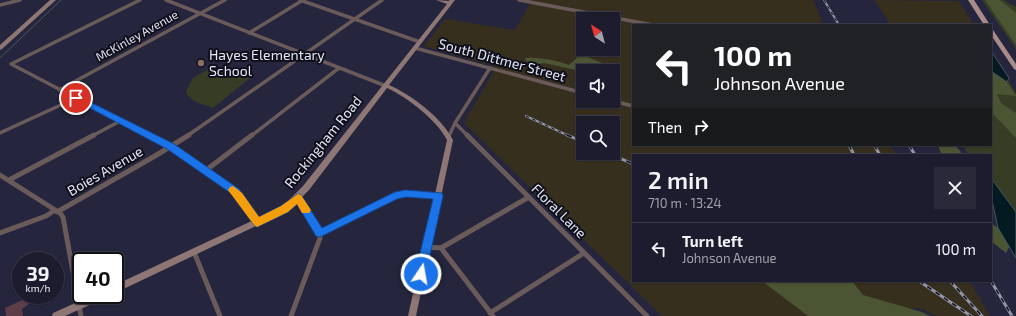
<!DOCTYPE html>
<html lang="en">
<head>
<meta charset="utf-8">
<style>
	:root { --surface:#1c1c2e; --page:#29293a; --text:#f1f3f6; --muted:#a0a1aa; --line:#3a3a4a }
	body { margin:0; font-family:"Exo 2",sans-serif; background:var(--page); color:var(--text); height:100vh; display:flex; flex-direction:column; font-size:15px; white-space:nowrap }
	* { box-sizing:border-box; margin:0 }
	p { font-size:13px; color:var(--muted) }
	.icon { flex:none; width:22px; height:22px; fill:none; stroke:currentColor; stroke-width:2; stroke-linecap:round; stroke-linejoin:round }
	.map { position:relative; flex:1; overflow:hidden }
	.sheet { position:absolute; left:632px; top:154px; width:360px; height:128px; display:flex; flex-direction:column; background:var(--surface); border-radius:0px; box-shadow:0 1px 3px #0004,0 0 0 1px var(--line) }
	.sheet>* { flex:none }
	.guide { position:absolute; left:632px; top:24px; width:360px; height:122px; border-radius:0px; box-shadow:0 1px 3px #0004,0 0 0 1px var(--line); background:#202124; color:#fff; overflow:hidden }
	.needle { width:26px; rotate:324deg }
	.fabs { position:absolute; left:576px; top:12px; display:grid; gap:8px }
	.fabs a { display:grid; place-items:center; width:44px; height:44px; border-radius:0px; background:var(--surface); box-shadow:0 1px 3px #0004,0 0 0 1px var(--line); font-size:20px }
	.speed { position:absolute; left:12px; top:252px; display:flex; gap:8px; font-size:20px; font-weight:700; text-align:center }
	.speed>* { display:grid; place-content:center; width:52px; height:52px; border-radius:50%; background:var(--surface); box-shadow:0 1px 3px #0004,0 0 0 1px var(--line); line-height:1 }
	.speed small { font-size:10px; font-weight:400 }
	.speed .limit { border:2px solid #111; border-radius:6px; background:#fff; color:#111 }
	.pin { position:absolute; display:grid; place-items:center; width:34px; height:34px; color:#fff; margin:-17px; border:2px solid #fff; border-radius:50%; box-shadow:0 1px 4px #0007 }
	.me { position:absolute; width:44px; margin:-22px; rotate:12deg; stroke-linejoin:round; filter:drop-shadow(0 0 3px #0008) }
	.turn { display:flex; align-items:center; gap:14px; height:84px; padding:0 16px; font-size:18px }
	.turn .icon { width:52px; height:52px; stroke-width:2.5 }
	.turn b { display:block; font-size:28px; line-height:34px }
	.then { display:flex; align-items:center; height:38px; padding:0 16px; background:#0003; gap:8px; font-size:15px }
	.round { display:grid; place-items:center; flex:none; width:42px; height:42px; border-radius:0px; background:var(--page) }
	.summary { display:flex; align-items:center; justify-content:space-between; height:68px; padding:0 16px }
	h1 { font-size:24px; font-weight:600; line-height:30px }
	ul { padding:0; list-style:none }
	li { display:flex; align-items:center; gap:12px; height:52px; padding:0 16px; border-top:1px solid var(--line) }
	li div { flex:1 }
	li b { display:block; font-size:15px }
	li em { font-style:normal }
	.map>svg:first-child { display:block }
</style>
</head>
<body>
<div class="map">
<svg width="1016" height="316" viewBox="0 0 1016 316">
	<rect width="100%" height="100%" fill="#25253e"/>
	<!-- industrial -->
	<path fill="#372f1e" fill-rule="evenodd" d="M 529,0 L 813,0 L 824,25 L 633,25 L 633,145 L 890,145 L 896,155 L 633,155 L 633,281 L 970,281 L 990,316 L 937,316 L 919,308 L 840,316 L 662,316 L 464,123 L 496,67 L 424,46 L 445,19 L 515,30 L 532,1 ZM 583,19 L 613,19 L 613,49 L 583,49 ZM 583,71 L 613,71 L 613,101 L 583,101 ZM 583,123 L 613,123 L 613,153 L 583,153 Z
		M 874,0 L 959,1 L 974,25 L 891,25 Z"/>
	<!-- green -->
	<path fill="#363d24" d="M 982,0 L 1004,0 L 1016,7 L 1016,49 Z
		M 991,64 L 998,65 L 1016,93 L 1016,238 L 991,194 L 991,155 L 969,155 L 963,145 L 991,145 Z
		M 210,68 L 250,78 L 213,108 C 203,104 189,102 186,91 L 193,78 Z"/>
	<!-- forest -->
	<path fill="#4b5533" d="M 985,0 L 1000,0 L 1016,13 L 1016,45 Z
		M 575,44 L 583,45 L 583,49 L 585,49 L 583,55 L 602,63 L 603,69 L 607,71 L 583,71 L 583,74 L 576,70 L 544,63 L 539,64 L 526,61 L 525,58 C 539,57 555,60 569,65 L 578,57 Z
		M 991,71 L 1007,82 L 1016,96 L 997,94 L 1001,103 L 1016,113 L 1016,138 L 991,112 Z
		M 938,146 L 956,146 L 963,155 L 942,155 Z
		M 991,223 L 998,228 L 1009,247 L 1006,253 L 991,241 Z
		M 762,281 L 852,281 L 863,295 L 922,312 L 930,316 L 808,316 Z"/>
	<!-- water -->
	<path fill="#031b20" stroke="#465860" d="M 991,51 L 1009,78 L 1007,82 L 991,71 Z
		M 991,178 L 1016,212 L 1016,258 L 998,228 L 993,205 L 991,201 Z"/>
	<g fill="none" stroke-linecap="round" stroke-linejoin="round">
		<!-- stream -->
		<path stroke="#465860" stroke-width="1" d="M 0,58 L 61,0"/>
	</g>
	<!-- building -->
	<path fill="#5c3d48" d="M 29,297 L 30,303 L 22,309 L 23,316 L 6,316 L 5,308 Z"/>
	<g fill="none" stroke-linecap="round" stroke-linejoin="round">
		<!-- street-far1 -->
		<path stroke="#6a5a59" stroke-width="3.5" d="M 140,0 L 11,64 L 149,136
			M 166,0 L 386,86
			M 300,0 L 420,42
			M 519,0 L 653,25
			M 0,5 L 20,0
			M 249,33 L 303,0
			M 415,48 L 583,93
			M 59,90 L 225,0
			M 613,101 L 633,106
			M 455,123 L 468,136
			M 0,133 L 76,98
			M 92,136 L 122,120
			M 187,136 L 382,0
			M 251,136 L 339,68
			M 449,136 L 455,123 L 490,68"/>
		<!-- street -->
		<path stroke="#6a5a59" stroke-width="5" d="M 147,135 L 171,147 L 236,191 L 257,223
			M 467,135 L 647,316
			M 205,171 L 252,135
			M 0,175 L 60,213 L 63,217 L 81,316
			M 9,180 L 94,135
			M 57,212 L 155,156 L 189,135
			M 0,233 L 46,216 L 55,210
			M 320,233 L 395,195 L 406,193 L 439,196
			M 427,247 L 441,248 L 493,316
			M 441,248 L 529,197
			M 194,252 L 220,316
			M 490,313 L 584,253
			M 291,316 L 320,238 L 320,233 L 298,197"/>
		<!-- secondary -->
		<path fill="#8e7674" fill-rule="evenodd" d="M 50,0 L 56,0 L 2,49 L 0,50 L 0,45 Z
			M 436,0 L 449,1 L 449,0 L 455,0 L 389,85 C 412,95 442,118 453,140 L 416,316 L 408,316 L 447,140 C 437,120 407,97 387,88 L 309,190 L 293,206 L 279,215 L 115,293 L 115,285 L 273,211 L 287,202 L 303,186 L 447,4 Z
			M 93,295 L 106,295 L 105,298 L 65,316 L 52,316 L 53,313 Z"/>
		<!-- primary -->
		<path fill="#ab8b88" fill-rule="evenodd" d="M 968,0 L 974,0 L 990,25 L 984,25 Z
			M 991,29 L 993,30 L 1016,64 L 1016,70 L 1014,69 L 991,35 Z"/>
		<!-- rail-far1 casing -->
		<g stroke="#9394a8" stroke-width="2">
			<path id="rail-far1" d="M 824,0 L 839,25
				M 526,116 L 569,136"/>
		</g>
		<!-- rail casing -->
		<g stroke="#9394a8" stroke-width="3">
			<path id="rail" d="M 567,135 L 583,142
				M 849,145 L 854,155
				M 874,145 L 880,155
				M 909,145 L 915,155
				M 608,153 L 633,164
				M 919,281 L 971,316
				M 950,281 L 982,316
				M 991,281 L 1012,316"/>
		</g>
		<!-- rail-far1 -->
		<use href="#rail-far1" stroke="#0f101b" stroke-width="1" stroke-dasharray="3.5" stroke-linecap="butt"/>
		<!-- rail -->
		<use href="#rail" stroke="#0f101b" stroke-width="1.5" stroke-dasharray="5" stroke-linecap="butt"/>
	</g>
	<!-- route -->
	<path fill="#1a73e8" stroke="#114b97" d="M 76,95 L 174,144 L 239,189 L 259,217 L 281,206 L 298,194 L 301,195 L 322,228 L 395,192 L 406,190 L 442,193 L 443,196 L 425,278 L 421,279 L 417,278 L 415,274 L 433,199 L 406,197 L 397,199 L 320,237 L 316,236 L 297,204 L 288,212 L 257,227 L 254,225 L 232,194 L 167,149 L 73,99 L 73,96 Z"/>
	<!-- slow -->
	<path fill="#f59e0b" d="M 233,186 L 242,193 L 259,217 L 281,206 L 298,194 L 301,195 L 311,210 L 309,213 L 302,213 L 297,204 L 288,212 L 257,227 L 254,225 L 228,190 L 230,187 Z"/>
	<!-- markers -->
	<circle fill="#8d6e63" stroke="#0f101b" stroke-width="1.5" cx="201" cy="63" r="4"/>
	<g text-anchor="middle" stroke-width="4" stroke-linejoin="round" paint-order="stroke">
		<!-- far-street labels -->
		<g font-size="12" fill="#e4e5f6" stroke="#0f101b">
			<text transform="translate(137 36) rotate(-29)" y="4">McKinley Avenue</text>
		</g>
		<!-- poi labels -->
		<g font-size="14" fill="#e4e5f6" stroke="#0f101b" text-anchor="start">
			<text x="209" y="60">Hayes Elementary<tspan x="209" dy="16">School</tspan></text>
		</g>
		<!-- street labels -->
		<g font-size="14" fill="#e4e5f6" stroke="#0f101b">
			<text transform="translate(502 60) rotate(15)" y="5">South Dittmer Street</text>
			<text transform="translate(323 142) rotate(-51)" y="5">Rockingham Road</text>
			<text transform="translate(105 171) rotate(-30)" y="5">Boies Avenue</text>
			<text transform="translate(559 211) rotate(45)" y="5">Floral Lane</text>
		</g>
	</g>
</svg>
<div class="fabs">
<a><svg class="needle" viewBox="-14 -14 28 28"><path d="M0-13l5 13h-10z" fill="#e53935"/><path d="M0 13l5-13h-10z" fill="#a0a1aa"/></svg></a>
<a><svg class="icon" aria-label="sound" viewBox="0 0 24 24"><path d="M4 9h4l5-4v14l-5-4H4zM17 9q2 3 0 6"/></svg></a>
<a><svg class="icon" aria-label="search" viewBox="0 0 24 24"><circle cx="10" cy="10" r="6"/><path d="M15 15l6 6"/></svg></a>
</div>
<div class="speed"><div>39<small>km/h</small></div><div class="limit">40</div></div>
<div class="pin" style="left:76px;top:98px;background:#d93025"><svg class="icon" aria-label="arrive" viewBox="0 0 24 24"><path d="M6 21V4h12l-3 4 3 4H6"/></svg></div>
<svg class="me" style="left:421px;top:274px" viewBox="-20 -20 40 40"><circle r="17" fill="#1a73e8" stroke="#fff" stroke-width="3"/><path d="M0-11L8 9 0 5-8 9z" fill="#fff"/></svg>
<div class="guide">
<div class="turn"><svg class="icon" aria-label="left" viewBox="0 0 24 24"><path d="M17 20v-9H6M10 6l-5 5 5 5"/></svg><div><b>100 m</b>Johnson Avenue</div></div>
<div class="then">Then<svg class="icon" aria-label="right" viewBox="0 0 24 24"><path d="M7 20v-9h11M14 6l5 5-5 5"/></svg></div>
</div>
<section class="sheet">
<div class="summary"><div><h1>2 min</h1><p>710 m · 13:24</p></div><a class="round"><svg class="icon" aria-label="close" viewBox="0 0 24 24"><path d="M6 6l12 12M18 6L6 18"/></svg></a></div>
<ul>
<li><svg class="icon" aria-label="left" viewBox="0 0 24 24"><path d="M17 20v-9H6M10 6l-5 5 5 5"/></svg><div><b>Turn left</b><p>Johnson Avenue</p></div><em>100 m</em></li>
</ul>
</section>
</div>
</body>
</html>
